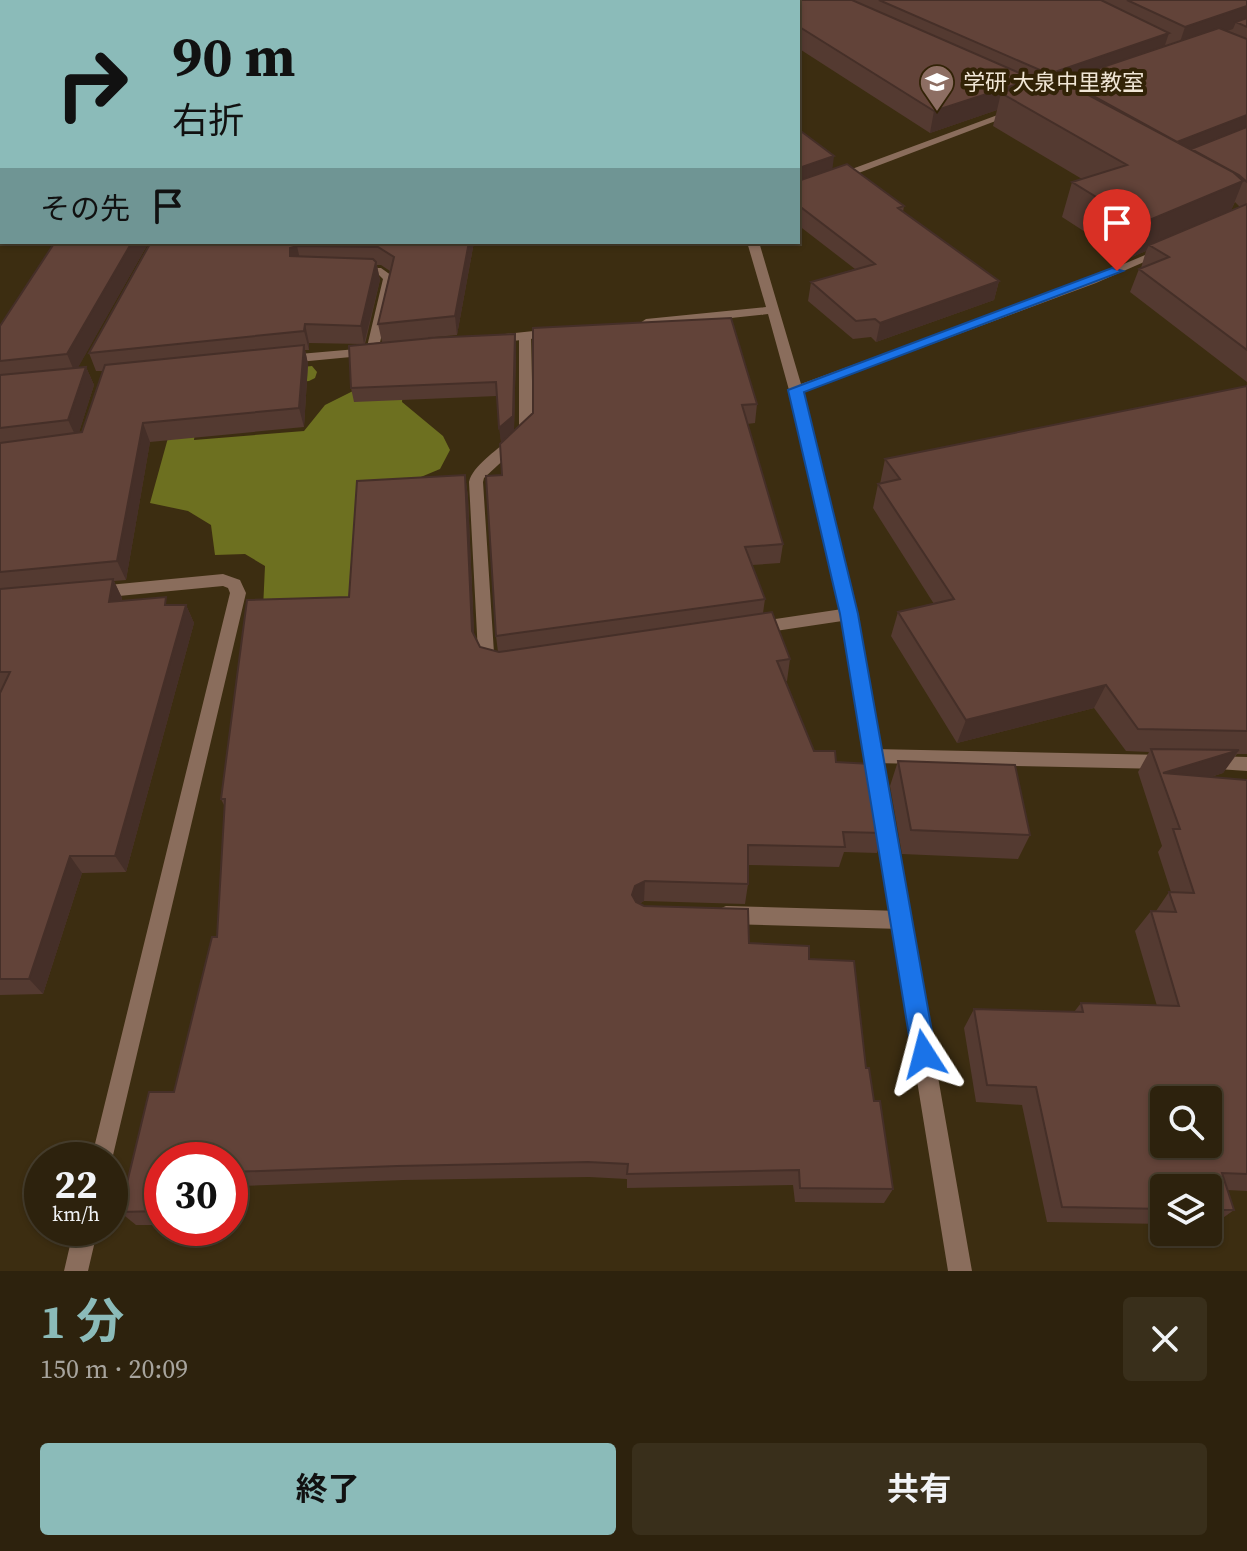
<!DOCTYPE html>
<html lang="ja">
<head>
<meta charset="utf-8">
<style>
	:root { --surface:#2d220d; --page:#392f1b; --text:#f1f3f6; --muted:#a7a49d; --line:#483f2e; --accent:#8bbbb9 }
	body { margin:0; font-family:"Source Serif 4","Noto Sans JP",serif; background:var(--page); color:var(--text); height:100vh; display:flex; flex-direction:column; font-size:30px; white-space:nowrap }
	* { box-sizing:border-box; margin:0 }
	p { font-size:26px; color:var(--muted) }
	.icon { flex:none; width:44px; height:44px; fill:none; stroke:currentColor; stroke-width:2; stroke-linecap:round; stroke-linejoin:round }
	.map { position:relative; height:1271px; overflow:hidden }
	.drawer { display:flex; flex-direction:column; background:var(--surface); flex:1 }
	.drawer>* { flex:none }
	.top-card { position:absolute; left:0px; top:0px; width:800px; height:244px; box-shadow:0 2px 6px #0004,0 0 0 2px var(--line); background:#8bbbb9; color:#111; overflow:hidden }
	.fabs { position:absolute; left:1150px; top:1086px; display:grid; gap:16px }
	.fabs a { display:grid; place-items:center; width:72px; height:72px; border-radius:8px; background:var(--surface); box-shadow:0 2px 6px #0004,0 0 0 2px var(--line); font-size:40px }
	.speed { position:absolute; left:24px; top:1142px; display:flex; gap:16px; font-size:40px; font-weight:700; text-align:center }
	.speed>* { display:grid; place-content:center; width:104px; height:104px; border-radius:50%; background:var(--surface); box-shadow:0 2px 6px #0004,0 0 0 2px var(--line); line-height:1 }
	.speed small { font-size:20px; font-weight:400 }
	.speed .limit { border:12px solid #d22; background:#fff; color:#111 }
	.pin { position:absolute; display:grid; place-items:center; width:68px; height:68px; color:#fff; margin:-82px -34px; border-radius:50% 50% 50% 0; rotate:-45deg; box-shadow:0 0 8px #0007 }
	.pin .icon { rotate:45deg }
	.me { position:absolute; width:88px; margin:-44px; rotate:351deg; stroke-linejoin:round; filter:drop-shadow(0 0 6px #0008) }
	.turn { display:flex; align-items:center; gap:28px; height:168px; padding:0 40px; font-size:36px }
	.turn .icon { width:104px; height:104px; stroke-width:2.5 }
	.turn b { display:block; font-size:56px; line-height:68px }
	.then { display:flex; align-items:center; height:76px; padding:0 40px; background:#0003; gap:16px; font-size:30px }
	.round { display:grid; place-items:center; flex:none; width:84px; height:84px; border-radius:8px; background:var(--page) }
	.summary { display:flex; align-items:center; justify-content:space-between; height:136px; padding:0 40px }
	h1 { font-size:48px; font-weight:700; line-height:60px; color:var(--accent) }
	.cta { display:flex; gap:16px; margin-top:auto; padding:16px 40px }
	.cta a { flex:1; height:92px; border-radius:8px; background:var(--accent); color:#111; font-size:32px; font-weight:700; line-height:92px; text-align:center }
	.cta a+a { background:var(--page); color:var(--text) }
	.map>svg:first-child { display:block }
</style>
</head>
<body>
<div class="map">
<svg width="1247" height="1271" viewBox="0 0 1247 1271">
	<rect width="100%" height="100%" fill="#3c2d11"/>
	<!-- forest -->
	<path fill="#6d7020" d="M 312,366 L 317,372 L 315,378 L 309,381 L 200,393 L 194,440 L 304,431 L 325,405 L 353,391 L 403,391 L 402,402 L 443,436 L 450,450 L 440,469 L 397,487 L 352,604 L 263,609 L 265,566 L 245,554 L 215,555 L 211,525 L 188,511 L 150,503 L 184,380 Z"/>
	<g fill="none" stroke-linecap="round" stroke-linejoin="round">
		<!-- service -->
		<path fill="#8a6d5c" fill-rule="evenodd" d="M 381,268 L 395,278 L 378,351 L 372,355 L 366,351 L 383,279 L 378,274 L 357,274 L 351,271 L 357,268 Z
			M 525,332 L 531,336 L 533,426 L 525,440 L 484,478 L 483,482 L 494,653 L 503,663 L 501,667 L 495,669 L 484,666 L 478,653 L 469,482 C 474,461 508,446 519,426 L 519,336 Z
			M 849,608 L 857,614 L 849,620 L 755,634 L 747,628 L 755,622 Z
			M 873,749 L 1165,755 L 1171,757 L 1174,762 L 1171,767 L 1165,769 L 873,763 L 867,761 L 864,756 L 867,751 Z
			M 1209,756 L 1247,757 L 1247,771 L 1203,768 L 1200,763 L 1203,758 Z
			M 726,906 L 901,911 L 908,914 L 911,920 L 908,926 L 901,929 L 726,924 L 719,921 L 716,915 L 719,909 Z"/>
		<!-- minor -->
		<path fill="#8a6d5c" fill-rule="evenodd" d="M 437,0 L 445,0 L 446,2 L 438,2 Z
			M 661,0 L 671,0 L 673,2 L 663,2 Z
			M 0,71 L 2,71 L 2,77 L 0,77 Z
			M 2,96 L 2,103 L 0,104 L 0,97 Z
			M 1011,110 L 1019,112 L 798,196 L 798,189 Z
			M 747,242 L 759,242 L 801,384 L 1088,279 L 1157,250 L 1167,252 L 1096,283 L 803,392 L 857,614 L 972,1271 L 948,1271 L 841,614 L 789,390 L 768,314 L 646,327 L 640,323 L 646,319 L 766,307 Z
			M 552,329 L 558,333 L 556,336 L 495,343 L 489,339 L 495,335 Z
			M 368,348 L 374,352 L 372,355 L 288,363 L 282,359 L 288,355 Z
			M 223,574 L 240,580 L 246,593 L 110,1168 L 110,1160 L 91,1160 L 230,593 L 228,588 L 223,586 L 98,598 L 90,592 L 98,586 Z
			M 74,1228 L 98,1228 L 88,1271 L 64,1271 Z"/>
	</g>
	<!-- wall -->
	<path fill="#543a31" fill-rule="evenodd" d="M 723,0 L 1247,0 L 1247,382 L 1130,292 L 1139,269 L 1141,268 L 1146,251 L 1127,259 L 1062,217 L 1072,182 L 1082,179 L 993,126 L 997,110 L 930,133 L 798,48 L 798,2 L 726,2 ZM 1235,202 L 1240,207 L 1231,210 Z
		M 798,129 L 833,169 L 904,206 L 903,212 L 999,281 L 994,300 L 876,342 L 871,337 L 853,339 L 808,301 L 811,282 L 855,269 L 798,225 Z
		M 149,242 L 78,367 L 86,367 L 94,385 L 79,432 L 82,432 L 103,371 L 96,371 L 89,353 L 151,242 L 474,242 L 457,335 L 435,337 L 515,334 L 516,348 L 514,430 L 501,442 L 497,396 L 354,402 L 351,388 L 362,344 L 309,343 L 309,350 L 305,350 L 308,364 L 304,427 L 150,442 L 126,580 L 114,581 L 122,598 L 122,601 L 170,605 L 186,605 L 194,623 L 126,872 L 82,873 L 43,994 L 0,995 L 0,326 ZM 377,265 L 381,265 L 390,271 L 378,324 L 382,342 L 365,344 L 380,280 Z
		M 1247,386 L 1247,754 L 1237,754 L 1223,773 L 1211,777 L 1247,780 L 1247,1191 L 1227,1190 L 1234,1210 L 1213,1225 L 1208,1225 L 1208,1188 L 1164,1188 L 1164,1224 L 1047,1222 L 1022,1105 L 976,1102 L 964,1028 L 974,1009 L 1074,1012 L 1081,1003 L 1157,1006 L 1135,931 L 1151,911 L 1156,911 L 1169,892 L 1171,892 L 1158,852 L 1162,846 L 1138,772 L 1149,752 L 1126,751 L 1094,708 L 957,743 L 891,636 L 898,612 L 934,604 L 873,508 L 878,484 L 880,484 L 885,459 Z
		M 757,404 L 755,423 L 747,424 L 783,544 L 780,563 L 752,565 L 765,599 L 763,613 L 790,659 L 787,681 L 786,681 L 814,751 L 836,762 L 883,833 L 877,853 L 844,852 L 839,867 L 748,865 L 748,884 L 745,904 L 644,901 L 639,904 L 749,943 L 809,959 L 866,1068 L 893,1189 L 884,1203 L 795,1202 L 793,1185 L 627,1188 L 627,1179 L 589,1177 L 404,1180 L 241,1186 L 234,1224 L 230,1224 L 230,1160 L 162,1160 L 162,1225 L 136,1225 L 120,1212 L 174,1092 L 217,937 L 225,807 L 221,799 L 465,475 L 468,497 L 474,636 L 480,647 L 498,652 L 496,636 L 502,475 L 533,413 Z
		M 898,761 L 1030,835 L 1018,859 L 902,854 L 890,786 Z"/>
	<!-- shaded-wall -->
	<path fill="#452f28" d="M 56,0 L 78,0 L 76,2 L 54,2 Z
		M 1247,6 L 1247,22 L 1236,22 L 1233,29 L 1178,48 L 1185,27 Z
		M 1169,33 L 1162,54 L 1064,80 L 1062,88 L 1043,95 L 1049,74 Z
		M 1033,79 L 1027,101 L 1001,93 L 997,110 L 930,133 L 934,111 Z
		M 1247,115 L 1247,133 L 1189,156 L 1177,142 Z
		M 834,156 L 832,173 L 798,186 L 799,168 Z
		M 1243,181 L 1229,216 L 1149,245 L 1146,251 L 1127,259 L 1140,224 Z
		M 132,242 L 149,242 L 75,373 L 67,354 Z
		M 469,242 L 474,242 L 457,335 L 455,316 Z
		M 297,246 L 301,264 L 290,256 L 290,248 Z
		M 376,262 L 380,280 L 364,344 L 361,326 Z
		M 999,281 L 994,300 L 876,342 L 880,323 Z
		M 305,324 L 309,343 L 309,350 L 304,331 Z
		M 515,334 L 516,348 L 514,430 L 501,442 L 499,428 Z
		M 304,345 L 308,364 L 304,427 L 299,408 Z
		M 86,367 L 94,385 L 77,439 L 68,420 Z
		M 143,423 L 150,442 L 126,580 L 117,561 Z
		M 465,475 L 468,497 L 475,653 L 472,631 Z
		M 113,579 L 122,598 L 118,621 L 109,602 Z
		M 186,605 L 194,623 L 126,872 L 115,856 Z
		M 1106,685 L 1094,708 L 957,743 L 966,720 Z
		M 1239,750 L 1223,773 L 1166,791 L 1163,773 Z
		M 70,856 L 82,873 L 43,994 L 29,979 Z
		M 645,881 L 644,901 L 634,906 L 632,895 L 635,886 Z
		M 230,1173 L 241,1186 L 234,1224 L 230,1219 Z"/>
	<!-- building -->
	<path fill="#624339" stroke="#452f28" stroke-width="2" fill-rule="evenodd" d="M 0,0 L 56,0 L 54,2 L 2,2 L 2,54 L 0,56 Z
		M 162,0 L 422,0 L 422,2 L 160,2 Z
		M 756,0 L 852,0 L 1033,79 L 934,111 L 798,26 L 798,2 L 759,2 Z
		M 879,0 L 1101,0 L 1169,33 L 1049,74 Z
		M 1127,0 L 1247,0 L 1247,6 L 1185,27 Z
		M 1247,18 L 1247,27 L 1236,22 Z
		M 1219,28 L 1247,39 L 1247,115 L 1177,142 L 1064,80 Z
		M 1051,75 L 1233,172 L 1243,181 L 1140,224 L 1072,182 L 1127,165 L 1001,93 Z
		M 1247,127 L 1247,182 L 1239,175 L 1191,149 Z
		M 798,129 L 834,156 L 799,168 L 798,181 L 847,164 L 904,206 L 898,208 L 999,281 L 880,323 L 875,319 L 856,321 L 811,282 L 875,264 L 798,205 Z
		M 1247,204 L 1247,350 L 1139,269 L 1169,257 L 1149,245 Z
		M 55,242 L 132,242 L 67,354 L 0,361 L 0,326 Z
		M 151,242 L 469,242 L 455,316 L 378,324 L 394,257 L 378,247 L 297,246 L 290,248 L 290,256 L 373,259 L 376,262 L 361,326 L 305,324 L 304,331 L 89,353 Z
		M 731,318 L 757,404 L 742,405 L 783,544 L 745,547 L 765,599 L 496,636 L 486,476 L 502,475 L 500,444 L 533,413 L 533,328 Z
		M 515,334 L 513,416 L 499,428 L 496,382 L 351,388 L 349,346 L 432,338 L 428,338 Z
		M 304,345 L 299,408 L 143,423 L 117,561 L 0,572 L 0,443 L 82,432 L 105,365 Z
		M 86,367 L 68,420 L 0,428 L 0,375 Z
		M 1247,386 L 1247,731 L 1138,729 L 1106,685 L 966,720 L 898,612 L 954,599 L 878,484 L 900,479 L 885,459 Z
		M 465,475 L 472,631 L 480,647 L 499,652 L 772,612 L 790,659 L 777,661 L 814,751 L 835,751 L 836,762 L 872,764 L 883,833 L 843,832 L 845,847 L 748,845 L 748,884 L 645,881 L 635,886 L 632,895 L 636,902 L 644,906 L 748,909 L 749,943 L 809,946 L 809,959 L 854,961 L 866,1068 L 869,1068 L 874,1101 L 880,1101 L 893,1189 L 800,1188 L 799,1170 L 627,1174 L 628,1164 L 588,1162 L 397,1166 L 230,1172 L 230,1160 L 162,1160 L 162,1211 L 120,1212 L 149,1092 L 174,1092 L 212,937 L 217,937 L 225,799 L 221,799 L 247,600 L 349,597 L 357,481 Z
		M 113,579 L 109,602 L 166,597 L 165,605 L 186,605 L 115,856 L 70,856 L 29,979 L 0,979 L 0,693 L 10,672 L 0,672 L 0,589 Z
		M 1151,749 L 1239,750 L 1163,773 L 1247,780 L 1247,1174 L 1222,1173 L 1234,1210 L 1208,1210 L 1208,1188 L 1164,1188 L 1164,1209 L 1062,1207 L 1036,1087 L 987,1085 L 974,1009 L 1083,1012 L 1081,1003 L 1179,1006 L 1151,911 L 1176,912 L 1169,892 L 1194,893 L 1173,829 L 1180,829 ZM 1164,1100 L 1208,1100 L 1208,1144 L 1164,1144 Z
		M 898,761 L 1015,765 L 1030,835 L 911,830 Z"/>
	<!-- route -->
	<path fill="#1a73e8" stroke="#114b97" stroke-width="2" d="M 1112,268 L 1123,271 L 804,392 L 858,614 L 936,1054 L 932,1062 L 924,1066 L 915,1062 L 912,1054 L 840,614 L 788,390 Z"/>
	<!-- icons -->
	<defs>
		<g id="school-pin" transform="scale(1.8)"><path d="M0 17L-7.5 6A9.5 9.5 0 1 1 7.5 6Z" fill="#8d6e63" stroke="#322307"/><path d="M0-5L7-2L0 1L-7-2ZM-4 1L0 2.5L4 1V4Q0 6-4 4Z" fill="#fff"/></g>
	</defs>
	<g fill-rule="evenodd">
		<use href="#school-pin" x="937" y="82"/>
	</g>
	<g text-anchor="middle" stroke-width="8" stroke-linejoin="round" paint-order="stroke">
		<!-- far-poi labels -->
		<g font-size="22" fill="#f0e6d6" stroke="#322307" text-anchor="start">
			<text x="963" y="90">学研 大泉中里教室</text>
		</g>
	</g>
</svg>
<div class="fabs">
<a><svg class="icon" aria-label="search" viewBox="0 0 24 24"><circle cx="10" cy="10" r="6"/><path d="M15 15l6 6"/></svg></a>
<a><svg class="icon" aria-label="layers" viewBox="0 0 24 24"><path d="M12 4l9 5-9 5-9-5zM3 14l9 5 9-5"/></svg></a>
</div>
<div class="speed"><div>22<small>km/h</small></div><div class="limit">30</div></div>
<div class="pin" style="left:1117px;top:271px;background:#d93025"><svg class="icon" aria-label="arrive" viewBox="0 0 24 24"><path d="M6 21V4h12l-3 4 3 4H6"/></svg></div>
<svg class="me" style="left:924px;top:1054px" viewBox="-20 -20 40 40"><path d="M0-17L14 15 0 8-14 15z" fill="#1a73e8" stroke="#fff" stroke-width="4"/></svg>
<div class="top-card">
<div class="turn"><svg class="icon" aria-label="right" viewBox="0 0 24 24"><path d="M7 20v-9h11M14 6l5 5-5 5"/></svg><div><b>90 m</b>右折</div></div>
<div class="then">その先<svg class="icon" aria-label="arrive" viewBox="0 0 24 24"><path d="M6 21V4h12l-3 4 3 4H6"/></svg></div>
</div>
</div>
<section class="drawer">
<div class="summary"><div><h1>1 分</h1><p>150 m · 20:09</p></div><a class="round"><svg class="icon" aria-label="close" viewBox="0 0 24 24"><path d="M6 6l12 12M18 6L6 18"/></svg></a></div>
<div class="cta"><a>終了</a><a>共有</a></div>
</section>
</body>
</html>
